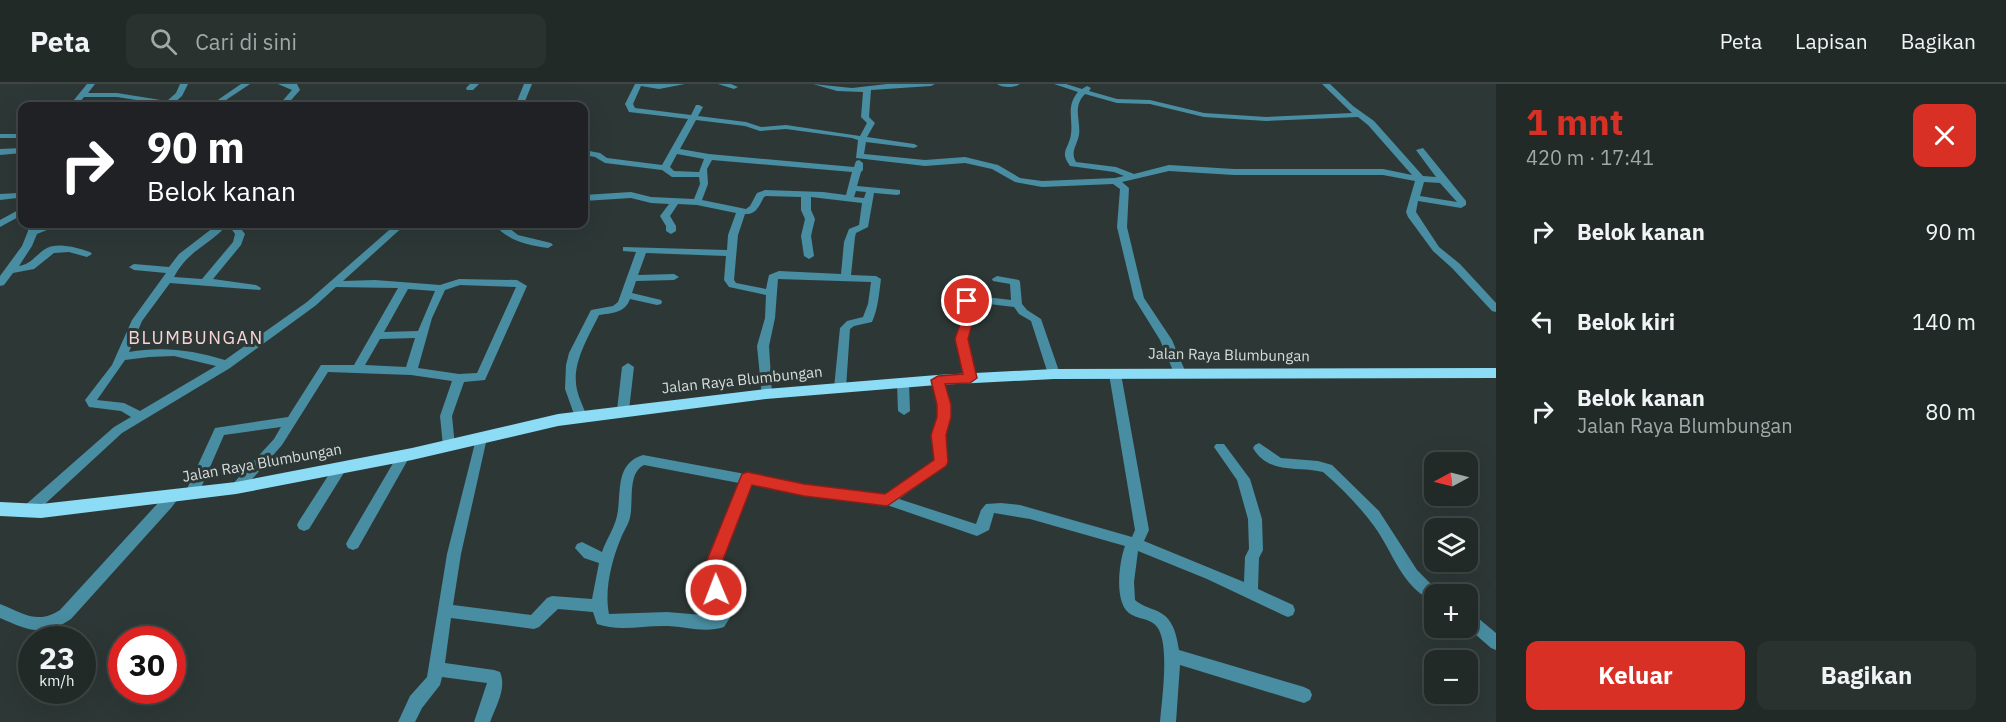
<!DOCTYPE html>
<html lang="id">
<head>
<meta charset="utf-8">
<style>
	:root { --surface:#222a28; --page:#2a3230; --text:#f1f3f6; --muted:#a2a7a8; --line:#3f4645; --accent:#d93025 }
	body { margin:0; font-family:"IBM Plex Sans",sans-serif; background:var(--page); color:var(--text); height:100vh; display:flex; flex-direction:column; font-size:22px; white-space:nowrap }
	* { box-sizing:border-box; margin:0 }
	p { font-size:20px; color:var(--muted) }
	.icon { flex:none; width:33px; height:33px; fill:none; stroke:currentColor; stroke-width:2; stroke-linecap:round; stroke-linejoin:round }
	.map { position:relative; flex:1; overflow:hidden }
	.details { display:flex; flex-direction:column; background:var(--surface); width:510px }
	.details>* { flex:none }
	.guide { position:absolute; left:18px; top:18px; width:570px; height:126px; border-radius:12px; box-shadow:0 6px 24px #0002,0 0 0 2px var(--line); background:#202124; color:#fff; overflow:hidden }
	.needle { width:39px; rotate:263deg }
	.buttons { position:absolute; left:1424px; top:368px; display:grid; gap:12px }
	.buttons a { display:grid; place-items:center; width:54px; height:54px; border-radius:12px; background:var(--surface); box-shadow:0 6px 24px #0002,0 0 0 2px var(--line); font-size:30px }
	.speed { position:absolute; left:18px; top:542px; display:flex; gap:12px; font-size:30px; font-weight:700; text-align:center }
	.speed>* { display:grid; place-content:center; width:78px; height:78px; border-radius:50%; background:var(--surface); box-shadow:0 6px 24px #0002,0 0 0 2px var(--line); line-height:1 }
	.speed small { font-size:15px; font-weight:400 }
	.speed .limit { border:9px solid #d22; background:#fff; color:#111 }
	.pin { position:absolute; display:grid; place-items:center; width:51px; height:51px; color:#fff; margin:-26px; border:3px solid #fff; border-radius:50%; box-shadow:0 2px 6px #0007 }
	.me { position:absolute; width:66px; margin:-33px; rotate:359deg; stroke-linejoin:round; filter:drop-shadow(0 0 4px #0008) }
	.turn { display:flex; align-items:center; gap:21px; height:126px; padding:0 30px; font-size:27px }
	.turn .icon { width:78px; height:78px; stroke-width:2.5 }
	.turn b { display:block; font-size:42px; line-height:51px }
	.round { display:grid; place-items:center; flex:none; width:63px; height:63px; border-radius:12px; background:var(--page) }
	.summary { display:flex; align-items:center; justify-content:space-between; height:102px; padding:0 30px }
	h1 { font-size:36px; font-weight:700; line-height:45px; color:var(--accent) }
	.cta { display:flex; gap:12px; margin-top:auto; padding:12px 30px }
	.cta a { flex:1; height:69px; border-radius:12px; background:var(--accent); color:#fff; font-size:24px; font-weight:700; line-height:69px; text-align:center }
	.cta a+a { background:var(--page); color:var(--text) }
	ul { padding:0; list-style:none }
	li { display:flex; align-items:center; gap:18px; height:90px; padding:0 30px }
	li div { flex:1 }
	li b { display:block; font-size:22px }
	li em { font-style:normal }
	header { display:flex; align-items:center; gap:36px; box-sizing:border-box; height:84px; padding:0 30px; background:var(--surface); border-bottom:2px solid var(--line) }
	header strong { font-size:28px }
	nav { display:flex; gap:33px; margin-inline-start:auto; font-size:21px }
	.search { width:420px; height:54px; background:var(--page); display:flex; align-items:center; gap:15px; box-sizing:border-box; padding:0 21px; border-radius:12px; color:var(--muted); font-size:22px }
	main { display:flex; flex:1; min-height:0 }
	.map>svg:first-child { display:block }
</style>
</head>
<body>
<header>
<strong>Peta</strong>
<div class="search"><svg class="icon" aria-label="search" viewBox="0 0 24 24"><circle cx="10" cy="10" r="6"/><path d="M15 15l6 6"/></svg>Cari di sini</div>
<nav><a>Peta</a><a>Lapisan</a><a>Bagikan</a></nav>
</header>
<main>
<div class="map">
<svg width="1496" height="638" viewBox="0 0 1496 638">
	<rect width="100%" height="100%" fill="#2d3836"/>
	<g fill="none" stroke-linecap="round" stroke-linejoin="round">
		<!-- minor -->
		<path fill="#498da2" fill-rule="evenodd" d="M 87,0 L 95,0 L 88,9 L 117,9 L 167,17 L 176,9 L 180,0 L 188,0 L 182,12 L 175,18 L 191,22 L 175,22 L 117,13 L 84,13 L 77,22 L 69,22 Z
			M 241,0 L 250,0 L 217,22 L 209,22 Z
			M 278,0 L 297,0 L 300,6 L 286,22 L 278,22 L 292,6 Z
			M 470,0 L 479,0 L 473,6 L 467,6 L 466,4 Z
			M 524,0 L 532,0 L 523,22 L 515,22 Z
			M 635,0 L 685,0 L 659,5 L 641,2 L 633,20 L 635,24 L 691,31 L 696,21 L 699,21 L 703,23 L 698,32 L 746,38 L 761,43 L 786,41 L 860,52 L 867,39 L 861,33 L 863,8 L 837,7 L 813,0 L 852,4 L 887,0 L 935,0 L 931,2 L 871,6 L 869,33 L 875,39 L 867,53 L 914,60 L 918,62 L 914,64 L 866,58 L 864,70 L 925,76 L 965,73 L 998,81 L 1020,94 L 1042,97 L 1115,94 L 1124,92 L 1114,88 L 1070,82 C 1059,67 1069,65 1071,50 C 1073,34 1066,22 1078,8 L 1054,0 L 1066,0 L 1082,5 L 1087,2 L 1091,4 L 1089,7 L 1117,15 L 1150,16 L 1204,29 L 1266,33 L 1352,29 L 1322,0 L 1330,0 L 1353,22 L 1374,37 L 1423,92 L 1436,93 L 1416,66 L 1423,64 L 1466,117 L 1466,121 L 1461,124 L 1418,117 L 1416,128 L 1439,163 L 1460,180 L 1496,219 L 1496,228 L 1492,227 L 1452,184 L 1433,167 L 1408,133 L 1406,128 L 1415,97 L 1383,91 L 1234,91 L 1169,87 L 1122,98 L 1129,104 L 1127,143 L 1144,214 L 1172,256 L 1186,289 L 1180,293 L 1174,289 L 1160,256 L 1134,214 L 1117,143 L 1120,105 L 1113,100 L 1042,103 L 1015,98 L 992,85 L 965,79 L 925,82 L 856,74 L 858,56 L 852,54 L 786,45 L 760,47 L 745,42 L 696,36 L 680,65 L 709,70 L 854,83 L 856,77 L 859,76 L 863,79 L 863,86 L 861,88 L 857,102 L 900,106 L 900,110 L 897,111 L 874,109 L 868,143 L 856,149 L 855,153 L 851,191 L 876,192 L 881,195 C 879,210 878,225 872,238 L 854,242 L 850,245 L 846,304 L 840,308 L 836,307 L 834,304 L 840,244 L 847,237 L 863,233 L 868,220 L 871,198 L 778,195 L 775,234 L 769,262 L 772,310 L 766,314 L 762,313 L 757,262 L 765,234 L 766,211 L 729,203 L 724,196 L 726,172 L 646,169 L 638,191 L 674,190 L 679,193 L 674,196 L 636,197 L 632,209 L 661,216 L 662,218 L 661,220 L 657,221 L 630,215 C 625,229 612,229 599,231 C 588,254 571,280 577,306 C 579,315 584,324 587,333 L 581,337 L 575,333 L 565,305 L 566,281 L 569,269 L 591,226 L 613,222 L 618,218 L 636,168 L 623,167 L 623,163 L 727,166 L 728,151 L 736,129 L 697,121 L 678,120 L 670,132 L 676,142 L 676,147 L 671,150 L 666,147 L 666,142 L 660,132 L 669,120 L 651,119 L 631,114 L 584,117 L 584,111 L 631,108 L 651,113 L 694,115 L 700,100 L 699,93 L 672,93 L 662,86 L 605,79 L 595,73 L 584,71 L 584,66 L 600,69 L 607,74 L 662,81 L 688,35 L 629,28 L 625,20 ZM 1085,10 L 1117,19 L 1150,20 L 1204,33 L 1266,37 L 1358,33 L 1368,41 L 1412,91 L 1383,85 L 1234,85 L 1169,81 L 1134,90 L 1116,83 L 1076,78 C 1070,67 1077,62 1079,51 C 1081,36 1072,23 1085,10 ZM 677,70 L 704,75 L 699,88 L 674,87 L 670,83 ZM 712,76 L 852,88 L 846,111 L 823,108 L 765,106 L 757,109 L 750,122 L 746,125 L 702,116 L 708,100 L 707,85 ZM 1424,98 L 1440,99 L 1457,118 L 1420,112 ZM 856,107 L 866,108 L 864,114 L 854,113 ZM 766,112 L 801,113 L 801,126 L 805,135 L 801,152 L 804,172 L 809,175 L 814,172 L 811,152 L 815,135 L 811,126 L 811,113 L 862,119 L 859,141 L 849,145 L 844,158 L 841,190 L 779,187 L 769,191 L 766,205 L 736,199 L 734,196 L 738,151 L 745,130 C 756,131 759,122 764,113 Z
			M 718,0 L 731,0 L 738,3 L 734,5 Z
			M 997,0 L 1020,0 C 1015,4 1002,4 997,0 Z
			M 0,50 L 22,50 L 22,54 L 0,54 Z
			M 22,64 L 22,69 L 0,71 L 0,65 Z
			M 22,96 L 22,120 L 19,119 L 17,114 L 0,116 L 0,110 L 18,109 L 18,99 Z
			M 22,124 L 22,131 L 0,143 L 0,136 Z
			M 28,140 L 37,140 L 38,143 L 45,140 L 71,140 L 66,143 L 52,144 L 37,150 L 32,162 L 19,182 C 32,180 36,170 47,164 C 60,158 78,164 90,168 L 92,170 L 87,173 L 69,168 L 54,169 L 34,185 L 13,189 L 4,201 L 0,202 L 0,192 L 22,162 L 28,147 Z
			M 83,140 L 160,140 L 155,143 C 137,144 97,150 83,140 Z
			M 218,140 L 228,140 C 209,162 189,165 174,193 L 202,195 L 233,158 L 235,150 L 228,140 L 237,140 L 245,150 L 241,161 L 213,195 L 256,201 L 261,204 L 260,206 L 170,199 L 142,237 L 129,268 C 162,262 193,266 225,276 L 307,218 L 396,140 L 406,140 L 343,197 L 375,196 L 440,201 L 459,195 L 517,196 L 527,202 L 485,296 L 464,298 L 452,332 L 455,362 L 453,365 L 445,365 L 443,362 L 440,332 L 452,297 L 411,291 L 328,288 L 282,361 L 241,408 L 236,409 L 231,408 L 229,404 L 274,355 L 281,343 L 224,351 L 197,413 L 192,414 L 187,413 L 185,409 L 215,344 L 288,333 L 321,281 L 354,281 L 398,204 L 336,203 L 315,222 L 230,284 L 122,349 L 33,431 L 28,432 L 23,431 L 21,427 L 23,423 L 114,343 L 131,333 L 121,327 L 89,323 L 85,316 L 112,281 L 132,236 L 166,189 L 134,186 L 129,183 L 134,180 L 169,183 L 179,170 ZM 460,201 L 516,203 L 477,289 L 459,290 L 418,284 L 432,234 L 445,206 ZM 408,205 L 435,207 L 418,247 L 384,248 ZM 415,254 L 406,283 L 365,281 L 380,255 ZM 174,272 L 216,282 L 140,327 L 124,319 L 97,316 L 125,276 L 149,273 Z
			M 494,140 L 504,140 L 518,151 L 551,159 L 553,161 L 548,164 C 527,161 508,157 494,140 Z
			M 997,192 L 1019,196 L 1020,198 L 1022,220 L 1027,226 L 1041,235 L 1060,290 L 1058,293 L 1054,294 L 1048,290 L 1031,237 L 1019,230 L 1014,223 L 972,218 L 971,240 L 967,255 L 976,294 L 974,297 L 966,297 L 955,255 L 961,240 L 961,219 L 965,212 L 969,211 L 1011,216 L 1010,200 L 993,197 L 992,195 Z
			M 628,279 L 634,283 L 629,326 L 623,330 L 617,326 L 622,283 Z
			M 1115,286 L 1121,290 L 1149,446 L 1144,457 L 1244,498 L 1245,473 L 1249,465 L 1248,435 L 1237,396 L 1214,363 L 1216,360 L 1224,360 L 1250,395 L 1262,435 L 1263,466 L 1259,474 L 1258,505 L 1293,521 L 1295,526 L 1293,531 L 1288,533 L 1283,531 L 1207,495 L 1138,467 L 1134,498 L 1135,516 C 1141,521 1145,522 1152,525 C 1172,531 1176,547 1179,566 L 1304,603 L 1310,606 L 1312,611 L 1310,616 L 1304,619 L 1180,581 L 1176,638 L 1160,638 C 1162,615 1169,566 1159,546 C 1154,535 1142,536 1132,531 C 1113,522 1119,478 1125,462 L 1030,435 L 994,429 L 989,446 L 977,452 L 887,421 L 804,411 L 751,401 L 722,476 L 723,506 L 731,532 L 724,543 C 706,549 686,543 668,542 C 644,541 619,548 597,540 L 593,528 L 558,525 L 539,543 L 534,545 L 451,534 L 445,579 L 494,586 L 500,588 C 507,604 496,622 490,638 L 474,638 L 487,599 L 442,593 L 440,601 L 422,624 L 415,638 L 398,638 L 410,612 L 427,593 L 447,470 L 477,351 L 485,351 L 487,354 L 461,470 L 453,521 L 531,531 L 547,514 L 552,512 L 592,515 L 599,479 L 584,474 L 575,464 L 577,460 L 582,458 L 602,468 C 606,456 614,445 617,432 C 622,409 614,380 643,371 L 804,401 L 885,410 L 934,376 L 933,351 L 938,333 L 938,321 L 931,296 L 937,292 L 943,296 L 950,321 L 950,333 L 945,351 L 947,378 L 946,381 L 899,415 L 976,440 L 981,426 L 986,420 L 1001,419 L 1020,421 L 1132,453 L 1135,446 L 1109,290 ZM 644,381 L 739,399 L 708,476 L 709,506 L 715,532 L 667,528 L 609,530 C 604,506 612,475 621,454 C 623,448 627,443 629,437 C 635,420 626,390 644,381 Z
			M 903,295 L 909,299 L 910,327 L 904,331 L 898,327 L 897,299 Z
			M 1259,359 L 1281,374 L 1318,377 L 1332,381 L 1379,427 L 1417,486 L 1441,510 L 1434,510 L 1434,517 C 1403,506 1392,466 1374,442 C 1359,422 1342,404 1323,388 C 1297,382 1269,391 1253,364 L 1255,361 Z
			M 404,367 L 409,369 L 410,372 L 358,464 L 353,466 L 348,464 L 346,460 L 348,456 L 399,369 Z
			M 340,379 L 345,381 L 346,384 L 345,387 L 309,445 L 304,447 L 299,445 L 297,441 L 299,437 L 335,381 Z
			M 174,406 L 179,407 L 181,411 L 171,424 L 71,535 C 43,554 28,546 0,534 L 0,520 C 23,529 37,541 60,526 L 169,407 Z
			M 1467,527 L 1472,529 L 1496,549 L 1496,566 L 1491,564 L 1467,543 Z"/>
		<!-- major -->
		<path fill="#8ddcf6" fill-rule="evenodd" d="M 1496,284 L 1496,294 L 1054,295 L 937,301 L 766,315 L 558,342 L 412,376 L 236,410 L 41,434 L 0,432 L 0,418 L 41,420 L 236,398 L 412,364 L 558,330 L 766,305 L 937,291 L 1054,285 Z"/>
	</g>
	<!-- route -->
	<path fill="#d93025" stroke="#8d1f18" stroke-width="1.5" d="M 967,213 L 973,217 L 972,240 L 968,255 L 977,294 L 970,299 L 945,300 L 951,321 L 951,333 L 946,351 L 948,378 L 946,382 L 887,422 L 804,412 L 752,401 L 723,476 L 724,506 L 722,512 L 716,514 L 710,512 L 707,506 L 707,476 L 742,390 L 747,388 L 804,400 L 885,410 L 934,376 L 931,351 L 937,333 L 937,321 L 931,296 L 938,292 L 963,290 L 955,255 L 960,240 L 961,217 Z"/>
	<g text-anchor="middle" stroke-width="6" stroke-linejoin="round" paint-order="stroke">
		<!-- street labels -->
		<g font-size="15" fill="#d7dedd" stroke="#2d3836">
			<text transform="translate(1229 271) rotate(1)" y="5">Jalan Raya Blumbungan</text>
			<text transform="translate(742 296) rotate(-6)" y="5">Jalan Raya Blumbungan</text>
			<text transform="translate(262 379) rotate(-10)" y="5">Jalan Raya Blumbungan</text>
		</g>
		<!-- quarter labels -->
		<g font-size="18" letter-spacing="1.5" fill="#f8d4d4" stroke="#2d3836">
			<text x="196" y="260">BLUMBUNGAN</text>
		</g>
	</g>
</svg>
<div class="buttons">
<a><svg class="needle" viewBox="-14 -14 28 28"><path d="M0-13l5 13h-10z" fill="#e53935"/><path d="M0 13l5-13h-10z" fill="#a2a7a8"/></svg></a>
<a><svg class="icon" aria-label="layers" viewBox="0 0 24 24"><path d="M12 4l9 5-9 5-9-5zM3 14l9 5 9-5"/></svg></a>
<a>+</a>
<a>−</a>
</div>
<div class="speed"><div>23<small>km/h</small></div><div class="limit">30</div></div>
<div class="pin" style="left:967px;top:217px;background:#d93025"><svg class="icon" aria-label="arrive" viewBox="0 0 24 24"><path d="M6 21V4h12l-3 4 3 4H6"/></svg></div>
<svg class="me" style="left:716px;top:506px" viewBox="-20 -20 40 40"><circle r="17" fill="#d93025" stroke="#fff" stroke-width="3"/><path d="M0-11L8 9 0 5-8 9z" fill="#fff"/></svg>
<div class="guide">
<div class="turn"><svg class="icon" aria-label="right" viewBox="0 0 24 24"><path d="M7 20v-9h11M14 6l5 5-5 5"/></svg><div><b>90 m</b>Belok kanan</div></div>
</div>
</div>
<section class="details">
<div class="summary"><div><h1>1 mnt</h1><p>420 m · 17:41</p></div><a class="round" style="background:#d93025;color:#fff"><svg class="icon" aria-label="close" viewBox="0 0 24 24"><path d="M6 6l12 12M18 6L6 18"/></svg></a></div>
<ul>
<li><svg class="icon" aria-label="right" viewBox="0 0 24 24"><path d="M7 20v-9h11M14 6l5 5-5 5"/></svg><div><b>Belok kanan</b></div><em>90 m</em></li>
<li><svg class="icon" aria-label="left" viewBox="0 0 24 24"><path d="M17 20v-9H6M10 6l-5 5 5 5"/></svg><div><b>Belok kiri</b></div><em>140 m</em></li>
<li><svg class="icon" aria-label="right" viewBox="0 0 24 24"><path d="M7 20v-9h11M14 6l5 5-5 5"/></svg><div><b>Belok kanan</b><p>Jalan Raya Blumbungan</p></div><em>80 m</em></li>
</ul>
<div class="cta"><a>Keluar</a><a>Bagikan</a></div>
</section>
</main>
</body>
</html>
